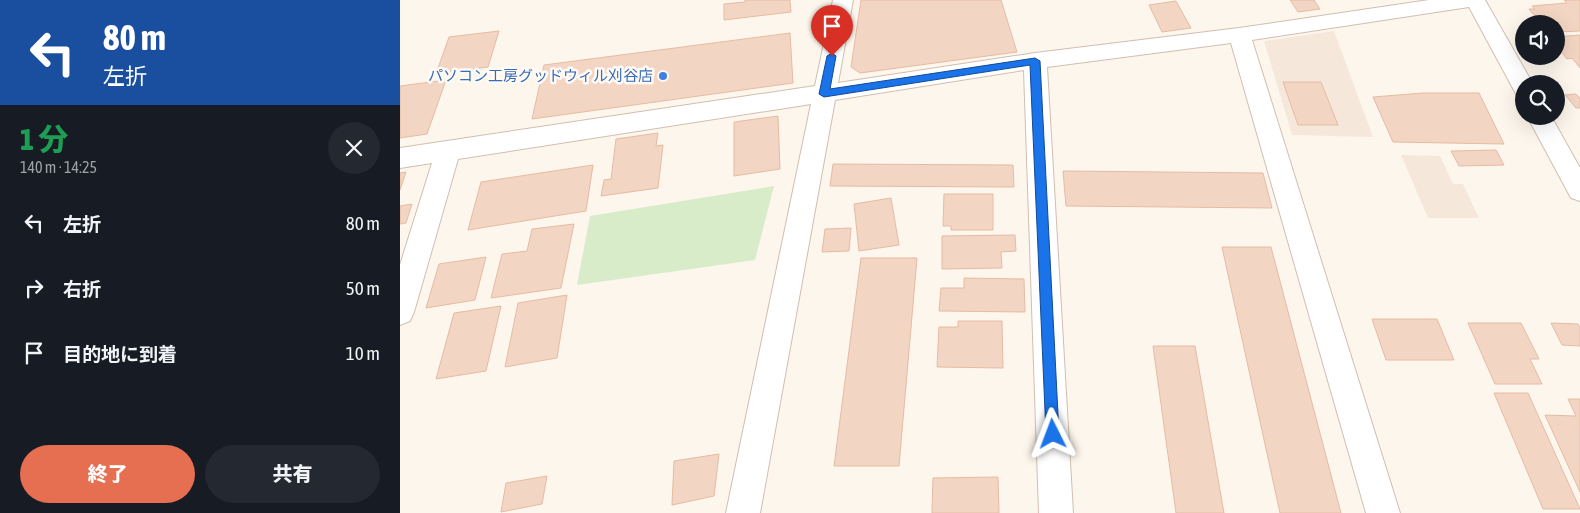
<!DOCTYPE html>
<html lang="ja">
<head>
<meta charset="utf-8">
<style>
	:root { --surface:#171b24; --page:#242831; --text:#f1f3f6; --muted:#9ea1a6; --accent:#e76f51 }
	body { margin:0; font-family:"Asap Condensed","Noto Sans JP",sans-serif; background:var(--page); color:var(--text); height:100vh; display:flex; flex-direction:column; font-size:19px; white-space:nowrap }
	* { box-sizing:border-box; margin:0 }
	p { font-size:16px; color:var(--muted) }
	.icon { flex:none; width:28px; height:28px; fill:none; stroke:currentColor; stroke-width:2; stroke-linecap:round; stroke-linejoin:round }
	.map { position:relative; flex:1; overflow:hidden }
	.details { display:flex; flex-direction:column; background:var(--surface); width:400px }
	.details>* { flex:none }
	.guide { background:#1a4fa0; color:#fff; overflow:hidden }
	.controls { position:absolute; left:1115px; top:15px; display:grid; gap:10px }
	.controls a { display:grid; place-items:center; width:50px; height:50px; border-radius:50%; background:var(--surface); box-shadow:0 5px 20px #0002; font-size:25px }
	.pin { position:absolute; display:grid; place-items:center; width:42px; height:42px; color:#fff; margin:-51px -21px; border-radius:50% 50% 50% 0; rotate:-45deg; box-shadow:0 0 5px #0007 }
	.pin .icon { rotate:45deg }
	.me { position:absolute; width:55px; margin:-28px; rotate:357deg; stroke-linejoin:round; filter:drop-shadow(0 0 4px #0008) }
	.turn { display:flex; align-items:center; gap:18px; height:105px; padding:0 20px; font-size:22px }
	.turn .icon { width:65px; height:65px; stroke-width:2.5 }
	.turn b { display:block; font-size:35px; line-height:42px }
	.round { display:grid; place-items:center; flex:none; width:52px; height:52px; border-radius:26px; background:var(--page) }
	.head { display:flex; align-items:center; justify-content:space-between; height:85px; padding:0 20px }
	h1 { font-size:30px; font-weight:800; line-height:38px; color:#1e9e55 }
	.button { display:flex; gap:10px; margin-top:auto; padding:10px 20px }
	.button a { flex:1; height:58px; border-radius:30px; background:var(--accent); color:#fff; font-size:20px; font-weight:800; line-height:58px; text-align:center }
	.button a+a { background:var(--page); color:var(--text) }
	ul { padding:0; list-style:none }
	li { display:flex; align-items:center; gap:15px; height:65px; padding:0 20px }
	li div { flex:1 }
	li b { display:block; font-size:19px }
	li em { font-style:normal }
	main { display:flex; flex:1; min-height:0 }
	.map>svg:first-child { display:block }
</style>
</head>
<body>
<main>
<section class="details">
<div class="guide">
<div class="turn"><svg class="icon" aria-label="left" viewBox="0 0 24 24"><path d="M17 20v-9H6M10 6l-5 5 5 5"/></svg><div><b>80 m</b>左折</div></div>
</div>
<div class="head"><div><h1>1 分</h1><p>140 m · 14:25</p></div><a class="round"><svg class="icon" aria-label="close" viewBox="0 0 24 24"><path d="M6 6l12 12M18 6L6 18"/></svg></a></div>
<ul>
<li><svg class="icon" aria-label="left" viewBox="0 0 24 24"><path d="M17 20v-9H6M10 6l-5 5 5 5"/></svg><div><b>左折</b></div><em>80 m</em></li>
<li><svg class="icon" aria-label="right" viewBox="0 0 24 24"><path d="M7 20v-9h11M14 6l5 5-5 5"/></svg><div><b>右折</b></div><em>50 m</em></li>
<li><svg class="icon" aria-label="arrive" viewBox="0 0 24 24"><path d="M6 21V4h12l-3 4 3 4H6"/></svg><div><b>目的地に到着</b></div><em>10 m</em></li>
</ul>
<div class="button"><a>終了</a><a>共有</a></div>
</section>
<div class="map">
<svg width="1180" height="513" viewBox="0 0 1180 513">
	<rect width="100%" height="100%" fill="#fdf6ec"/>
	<!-- residential -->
	<path fill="#f5e8da" d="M 934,31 L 973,137 L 892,135 L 864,41 Z
		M 1001,155 L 1040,156 L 1053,184 L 1063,184 L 1079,218 L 1028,218 Z"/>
	<!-- green -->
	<path fill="#d8ecc9" d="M 374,186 L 355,260 L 177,285 L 190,216 Z"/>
	<!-- building -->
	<path fill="#f3d5c3" stroke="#e6bba3" d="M 345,0 L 390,0 L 391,12 L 324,20 L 324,4 L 345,2 Z
		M 461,0 L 601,0 L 617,52 L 460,73 L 451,67 Z
		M 890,0 L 914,0 L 920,9 L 898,12 Z
		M 1164,0 L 1180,0 L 1180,31 L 1156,32 L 1156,24 L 1141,24 L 1129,9 L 1135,9 L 1132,6 L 1167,3 Z
		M 776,1 L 791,28 L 762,32 L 749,5 Z
		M 99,31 L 88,67 L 36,74 L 49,37 Z
		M 390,33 L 393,83 L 132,119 L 144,65 Z
		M 1180,35 L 1180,68 L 1172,58 L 1167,59 L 1156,45 L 1156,37 Z
		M 46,80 L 27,134 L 0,138 L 0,86 Z
		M 883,82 L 921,82 L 938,125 L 898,125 Z
		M 1023,93 L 1079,93 L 1104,144 L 993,142 L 973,97 Z
		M 1176,94 L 1180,98 L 1180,108 L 1176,108 L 1165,95 Z
		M 378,116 L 380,169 L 334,176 L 334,122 Z
		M 258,133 L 256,146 L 263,145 L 258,188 L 201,196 L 204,180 L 211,179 L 216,139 Z
		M 1096,150 L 1104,165 L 1059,166 L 1051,151 Z
		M 433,164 L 613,165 L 614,187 L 430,186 Z
		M 193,165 L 186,211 L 68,230 L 81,182 Z
		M 663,171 L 863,173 L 872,208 L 666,206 Z
		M 6,172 L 0,190 L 0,173 Z
		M 544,194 L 593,194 L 593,230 L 551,230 L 551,226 L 543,226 Z
		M 491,198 L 499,245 L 459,251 L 454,204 Z
		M 12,204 L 6,223 L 0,224 L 0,206 Z
		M 174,224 L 161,288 L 91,298 L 102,254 L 127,251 L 132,229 Z
		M 451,228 L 449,251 L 422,252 L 425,229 Z
		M 615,235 L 616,251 L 601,252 L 602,268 L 542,269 L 542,236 Z
		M 822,247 L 871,247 L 941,513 L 880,513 Z
		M 86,257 L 75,300 L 26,308 L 39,264 Z
		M 461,258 L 517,258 L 499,466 L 434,466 Z
		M 564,278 L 624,279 L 625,312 L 539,311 L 541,288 L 564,288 Z
		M 167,295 L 157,358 L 105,367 L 118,303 Z
		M 101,306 L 86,371 L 36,379 L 54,313 Z
		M 972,319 L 1037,319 L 1054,360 L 986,360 Z
		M 558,321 L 602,321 L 603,368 L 537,367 L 539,327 L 558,327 Z
		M 1068,323 L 1121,323 L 1139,359 L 1130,359 L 1142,384 L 1095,384 Z
		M 1151,323 L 1178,324 L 1180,328 L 1180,346 L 1162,345 Z
		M 753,346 L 795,346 L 824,513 L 776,513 Z
		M 1094,393 L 1128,393 L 1180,509 L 1143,509 Z
		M 1168,399 L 1180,399 L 1180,492 L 1145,415 L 1176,416 Z
		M 319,454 L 314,496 L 272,505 L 274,461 Z
		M 147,476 L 142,504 L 101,512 L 106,483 Z
		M 598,477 L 599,513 L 532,513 L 533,478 Z"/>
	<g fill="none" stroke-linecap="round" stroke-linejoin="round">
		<!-- minor casing -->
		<g stroke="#d1beb0" stroke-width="2">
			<path id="minor" d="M 433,0 L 453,0 L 438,83 L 635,53 L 839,28 L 1029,0 L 1085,0 L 1133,84 L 1124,84 L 1124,96 L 1116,94 L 1069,7 L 852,40 L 1000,513 L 966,513 L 831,43 L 647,67 L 673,513 L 639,513 L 624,70 L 435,100 L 360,513 L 326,513 L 411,104 L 58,159 L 14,312 L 10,321 L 0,325 L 0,265 L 32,163 L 0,168 L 0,148 L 415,86 Z
				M 1127,116 L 1151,116 L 1180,168 L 1180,201 L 1171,198 Z"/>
		</g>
		<!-- minor -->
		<use href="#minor" fill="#fff" fill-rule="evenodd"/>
	</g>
	<!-- route -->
	<path fill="#1a73e8" stroke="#114b97" d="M 432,53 L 436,56 L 430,89 L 635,58 L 640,61 L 659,434 L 657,439 L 653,441 L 648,439 L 646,434 L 630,65 L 424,97 L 419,94 L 427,56 Z"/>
	<!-- markers -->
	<circle fill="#3f7fe0" stroke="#fffaf3" stroke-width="2" cx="263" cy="76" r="5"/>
	<g text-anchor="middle" stroke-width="5" stroke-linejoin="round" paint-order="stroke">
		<!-- shop labels -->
		<g font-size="15" fill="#366cbe" stroke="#fffaf3" text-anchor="end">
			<text x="253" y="81">パソコン工房グッドウィル刈谷店</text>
		</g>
	</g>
</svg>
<div class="controls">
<a><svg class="icon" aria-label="sound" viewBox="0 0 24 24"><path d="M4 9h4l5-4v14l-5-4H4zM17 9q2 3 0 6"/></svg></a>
<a><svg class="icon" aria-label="search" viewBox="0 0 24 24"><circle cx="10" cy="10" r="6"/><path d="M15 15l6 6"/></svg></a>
</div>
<div class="pin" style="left:432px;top:56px;background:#d93025"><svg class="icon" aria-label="arrive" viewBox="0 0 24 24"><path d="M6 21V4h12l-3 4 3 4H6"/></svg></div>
<svg class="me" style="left:653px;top:434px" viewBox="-20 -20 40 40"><path d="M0-17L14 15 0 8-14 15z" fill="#1a73e8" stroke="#fff" stroke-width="4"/></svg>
</div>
</main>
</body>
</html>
